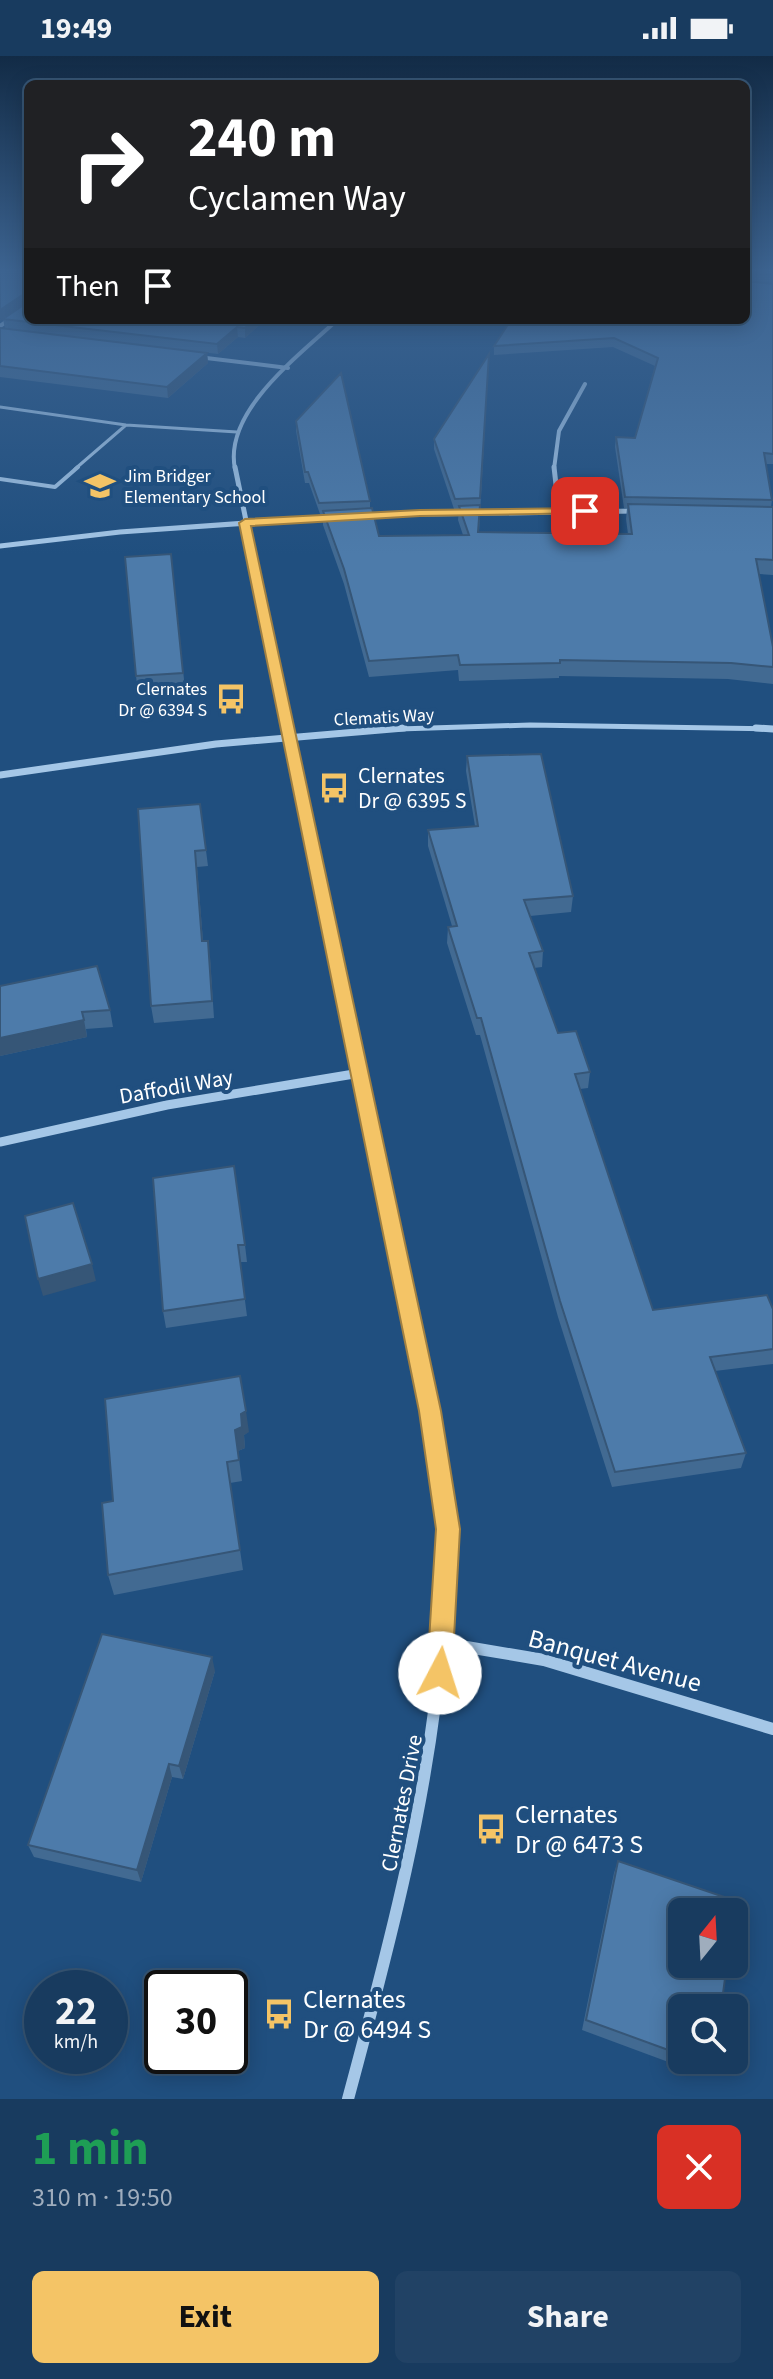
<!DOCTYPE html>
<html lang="en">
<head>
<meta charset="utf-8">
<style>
	:root { --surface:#183b5f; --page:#214265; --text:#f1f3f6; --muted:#9fadbd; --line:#365574; --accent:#f4c466 }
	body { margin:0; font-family:"Source Sans 3",sans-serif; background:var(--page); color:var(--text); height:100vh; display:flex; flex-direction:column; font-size:30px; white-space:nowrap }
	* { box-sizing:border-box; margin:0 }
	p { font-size:26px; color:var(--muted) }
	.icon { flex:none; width:44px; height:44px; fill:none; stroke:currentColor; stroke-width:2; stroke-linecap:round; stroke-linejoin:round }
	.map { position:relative; height:2043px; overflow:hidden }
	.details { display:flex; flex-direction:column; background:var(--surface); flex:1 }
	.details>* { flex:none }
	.banner { position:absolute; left:24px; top:24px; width:726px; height:244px; border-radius:12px; box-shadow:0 4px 20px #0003,0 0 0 2px var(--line); background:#202124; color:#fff; overflow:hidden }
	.needle { width:52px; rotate:18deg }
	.tools { position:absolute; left:668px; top:1842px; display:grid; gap:16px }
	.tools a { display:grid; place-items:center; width:80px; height:80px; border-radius:12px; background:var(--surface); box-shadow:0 4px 20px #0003,0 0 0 2px var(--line); font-size:40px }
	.speed { position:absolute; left:24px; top:1914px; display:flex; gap:16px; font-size:40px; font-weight:700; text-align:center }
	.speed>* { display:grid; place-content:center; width:104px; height:104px; border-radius:50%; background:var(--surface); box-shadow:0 4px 20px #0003,0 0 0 2px var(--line); line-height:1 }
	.speed small { font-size:20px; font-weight:400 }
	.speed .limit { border:4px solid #111; border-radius:12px; background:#fff; color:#111 }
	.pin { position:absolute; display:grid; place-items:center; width:68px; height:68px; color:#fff; margin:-34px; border-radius:16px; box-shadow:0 4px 12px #0006 }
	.me { position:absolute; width:88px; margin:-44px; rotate:5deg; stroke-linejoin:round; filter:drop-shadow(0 0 6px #0008) }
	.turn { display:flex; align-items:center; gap:28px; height:168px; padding:0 32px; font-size:36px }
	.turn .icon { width:104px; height:104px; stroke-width:2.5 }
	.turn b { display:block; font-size:56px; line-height:68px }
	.then { display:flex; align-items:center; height:76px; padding:0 32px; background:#0003; gap:16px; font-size:30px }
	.round { display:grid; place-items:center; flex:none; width:84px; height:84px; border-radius:12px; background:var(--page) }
	.head { display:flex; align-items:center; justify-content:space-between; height:136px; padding:0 32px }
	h1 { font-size:48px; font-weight:700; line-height:60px; color:#1e9e55 }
	.action { display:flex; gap:16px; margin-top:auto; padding:16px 32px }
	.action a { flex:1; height:92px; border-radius:12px; background:var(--accent); color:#111; font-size:32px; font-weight:700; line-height:92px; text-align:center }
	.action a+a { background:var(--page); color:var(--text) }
	.status { display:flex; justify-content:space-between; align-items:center; height:56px; padding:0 40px; background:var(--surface); direction:ltr }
	.status svg { height:22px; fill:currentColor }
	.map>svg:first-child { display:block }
</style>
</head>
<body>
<div class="status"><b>19:49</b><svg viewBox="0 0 49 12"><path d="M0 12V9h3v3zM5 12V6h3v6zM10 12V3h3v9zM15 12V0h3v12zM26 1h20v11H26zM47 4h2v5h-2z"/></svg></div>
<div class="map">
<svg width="773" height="2043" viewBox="0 0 773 2043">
	<rect width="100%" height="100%" fill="#204f7f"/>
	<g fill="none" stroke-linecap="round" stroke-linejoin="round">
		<!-- lane-far1 -->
		<path stroke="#a5c7e7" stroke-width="3" d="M 0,351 L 126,369 L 237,376
			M 75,413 L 126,369"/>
		<!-- lane -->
		<path stroke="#a5c7e7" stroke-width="4" d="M 0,423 L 55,431 L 78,411"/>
		<!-- street-far4 -->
		<path stroke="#a5c7e7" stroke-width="4" d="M 0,270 L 28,251
			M 198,301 L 288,312
			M 235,413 C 223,355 300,299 337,264
			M 554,413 L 559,375 L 585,328"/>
		<!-- street-far3 -->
		<path stroke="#a5c7e7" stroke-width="5" d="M 235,411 L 289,674
			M 554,411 L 559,455
			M 366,459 L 636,455
			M 0,490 L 120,476 L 332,461
			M 367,674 L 530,669 L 773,673"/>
		<!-- street-far2 -->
		<path stroke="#a5c7e7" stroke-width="7" d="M 289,672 L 360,1016
			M 756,672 L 773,673
			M 0,719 L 216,688 L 404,672"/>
		<!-- street-far1 -->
		<path stroke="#a5c7e7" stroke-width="9" d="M 360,1014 L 424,1324 L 447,1461
			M 0,1086 L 167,1049 L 360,1017"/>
		<!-- street -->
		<path stroke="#a5c7e7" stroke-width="12" d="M 443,1587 L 544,1604 L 773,1673
			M 348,2043 C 389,1891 430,1738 442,1580 C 446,1540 449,1500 447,1459"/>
	</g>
	<!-- wall -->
	<path fill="#426a92" d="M 28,212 L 28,264 L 265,264 L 245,282 L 238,281 L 218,298 L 5,273 L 3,263 Z
		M 746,212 L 773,212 L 773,227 L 746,225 Z
		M 747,226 L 773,228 L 773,408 L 766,408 L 772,444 L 771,451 L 773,451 L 773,519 L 759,518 L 773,591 L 773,628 L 728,623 L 559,620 L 559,622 L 459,625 L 458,614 L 369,621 L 344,528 L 323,469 L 323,458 L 320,458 L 309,427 L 305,427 L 296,375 L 296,365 L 370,445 L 370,452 L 379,480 L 463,479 L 458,464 L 459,453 L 454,453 L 434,393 L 434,383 L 489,298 L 479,476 L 628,478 L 626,463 L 627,452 L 624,452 L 615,391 L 616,381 L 635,382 L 655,310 L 613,291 L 494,299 L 494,290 Z
		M 0,272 L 207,297 L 208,307 L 168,342 L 0,321 Z
		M 171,498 L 185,633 L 138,636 L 136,620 Z
		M 467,700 L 573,840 L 571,856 L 530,860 L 543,895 L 542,911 L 534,912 L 558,977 L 590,1016 L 588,1032 L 580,1033 L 653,1254 L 773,1253 L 773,1308 L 715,1315 L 746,1397 L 741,1412 L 612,1431 L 558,1261 L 480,979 L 476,979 L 447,887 L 448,871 L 452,870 L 428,790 L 428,774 L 475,770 L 466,715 Z
		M 200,748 L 208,810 L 197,811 L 203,885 L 210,902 L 214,962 L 154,967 L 151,950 Z
		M 0,930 L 110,954 L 113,971 L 86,973 L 87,981 L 0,1000 Z
		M 153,1122 L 245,1189 L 247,1206 L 240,1206 L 247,1260 L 166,1272 L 163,1255 Z
		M 249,1376 L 244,1379 L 245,1392 L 238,1395 L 242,1425 L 230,1427 L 243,1514 L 114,1539 L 108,1519 L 113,1445 Z
		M 215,1615 L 183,1723 L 172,1721 L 141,1826 L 34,1801 L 28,1789 Z
		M 618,1805 L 682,1952 L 682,2004 L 714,2004 L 713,2010 L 706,2020 L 582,1974 L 614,1817 Z"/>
	<!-- shaded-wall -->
	<path fill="#365677" d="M 27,236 L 28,246 L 0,265 L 0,254 Z
		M 254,264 L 265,264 L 245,282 L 245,272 Z
		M 237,271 L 238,281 L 218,298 L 217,288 Z
		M 207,297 L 208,307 L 168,342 L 167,331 Z
		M 84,964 L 87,981 L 0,1000 L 0,982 Z
		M 92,1208 L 96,1225 L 43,1240 L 38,1223 Z
		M 246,1355 L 249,1376 L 244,1379 L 245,1392 L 238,1395 L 235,1374 L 241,1358 Z
		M 212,1601 L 215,1615 L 183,1723 L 179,1710 Z
		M 169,1708 L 172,1721 L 141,1826 L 137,1814 Z"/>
	<!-- building -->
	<path fill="#4d7baa" stroke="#365677" stroke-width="2" d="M 0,212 L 28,212 L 28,237 L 27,236 L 0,254 Z
		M 746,212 L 773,212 L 773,218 L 747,217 L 746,218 Z
		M 746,225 L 773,228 L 773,398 L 764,397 L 772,444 L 625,441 L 616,381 L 635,382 L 658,302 L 614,282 L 494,290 L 511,264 L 746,264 Z
		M 28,246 L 28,264 L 254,264 L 245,272 L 237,271 L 217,288 L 3,263 Z
		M 0,272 L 207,297 L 167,331 L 0,310 Z
		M 489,298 L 480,442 L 455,443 L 434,383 Z
		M 341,317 L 370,445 L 319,447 L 308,416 L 305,416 L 296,365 Z
		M 628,448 L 773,451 L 773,504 L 756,503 L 773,591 L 773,611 L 731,607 L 560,604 L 560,607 L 460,609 L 458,599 L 369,605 L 344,513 L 323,455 L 372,452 L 379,480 L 469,479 L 459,450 L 480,449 L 478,476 L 632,478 Z
		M 171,498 L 183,617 L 136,620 L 125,501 Z
		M 541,698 L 573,840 L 524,844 L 543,895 L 529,897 L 558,977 L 576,975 L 590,1016 L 575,1018 L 653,1254 L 767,1239 L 773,1253 L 773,1293 L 710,1301 L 746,1397 L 615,1416 L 560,1245 L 481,962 L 477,962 L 448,871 L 457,870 L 428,774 L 478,770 L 467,700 Z
		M 200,748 L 206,794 L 195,795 L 202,885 L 208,885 L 212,945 L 151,950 L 138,753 Z
		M 97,910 L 110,954 L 82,956 L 84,964 L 0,982 L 0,930 Z
		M 234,1110 L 245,1189 L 238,1189 L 245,1243 L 163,1255 L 153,1122 Z
		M 73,1147 L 92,1208 L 38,1223 L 25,1160 Z
		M 240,1320 L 246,1355 L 241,1358 L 242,1371 L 235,1374 L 239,1404 L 227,1406 L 240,1494 L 108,1519 L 102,1447 L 113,1445 L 105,1343 Z
		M 102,1578 L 212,1601 L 179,1710 L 169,1708 L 137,1814 L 28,1789 Z
		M 618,1805 L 736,1845 L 734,1860 L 734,1856 L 682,1856 L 682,1908 L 727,1908 L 721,1952 L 682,1952 L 682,1999 L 586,1964 Z
		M 695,2004 L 714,2004 L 713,2010 Z"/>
	<!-- sky -->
	<linearGradient id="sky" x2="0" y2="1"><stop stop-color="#122b46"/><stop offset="0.43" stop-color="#3c6390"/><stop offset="1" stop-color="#3c6390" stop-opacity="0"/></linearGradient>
	<rect width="773" height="498" fill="url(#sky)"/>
	<!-- route -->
	<path fill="#f4c466" stroke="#9f7f42" stroke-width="2" d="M 585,452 L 589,453 L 589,457 L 420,460 L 251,470 L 441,1355 L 460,1473 L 452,1617 L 449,1626 L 440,1630 L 431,1626 L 427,1617 L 436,1473 L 419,1355 L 239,467 L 245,463 L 420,454 Z"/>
	<!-- icons -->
	<defs>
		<g id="school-bare" transform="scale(2.4)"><path d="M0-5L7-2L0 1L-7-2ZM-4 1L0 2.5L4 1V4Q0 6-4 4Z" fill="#f4c466" stroke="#204f7f" stroke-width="2.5" paint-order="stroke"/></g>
		<g id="bus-bare" transform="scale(2.4)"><path d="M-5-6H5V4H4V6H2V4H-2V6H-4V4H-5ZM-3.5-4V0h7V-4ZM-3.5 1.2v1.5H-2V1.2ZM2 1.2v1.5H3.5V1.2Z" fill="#f4c466" stroke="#204f7f" stroke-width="2.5" paint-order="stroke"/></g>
	</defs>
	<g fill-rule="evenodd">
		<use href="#school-bare" x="100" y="430"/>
		<use href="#bus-bare" x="231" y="643"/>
		<use href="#bus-bare" x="334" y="732"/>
		<use href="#bus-bare" x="491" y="1773"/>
		<use href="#bus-bare" x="279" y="1958"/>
	</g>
	<g text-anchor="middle" stroke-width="8" stroke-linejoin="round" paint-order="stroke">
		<!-- far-poi labels -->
		<g font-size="18" fill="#fff" stroke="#204f7f" text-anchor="start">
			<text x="124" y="426">Jim Bridger<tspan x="124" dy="21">Elementary School</tspan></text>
			<text x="207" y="639" text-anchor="end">Clernates<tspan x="207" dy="21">Dr @ 6394 S</tspan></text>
		</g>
		<!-- far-street labels -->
		<g font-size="18" fill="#fff" stroke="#204f7f">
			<text transform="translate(384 661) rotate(-3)" y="6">Clematis Way</text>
		</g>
		<!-- poi labels -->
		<g font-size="22" fill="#fff" stroke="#204f7f" text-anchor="start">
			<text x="358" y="727">Clernates<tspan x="358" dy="25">Dr @ 6395 S</tspan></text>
		</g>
		<!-- street labels -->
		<g font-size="22" fill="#fff" stroke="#204f7f">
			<text transform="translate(176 1030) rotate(-10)" y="8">Daffodil Way</text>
			<text transform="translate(401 1747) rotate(-79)" y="8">Clernates Drive</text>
		</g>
		<!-- near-street labels -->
		<g font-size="26" fill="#fff" stroke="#204f7f">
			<text transform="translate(615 1604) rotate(15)" y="9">Banquet Avenue</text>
		</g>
		<!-- near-poi labels -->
		<g font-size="26" fill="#fff" stroke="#204f7f" text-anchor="start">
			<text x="515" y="1767">Clernates<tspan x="515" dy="30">Dr @ 6473 S</tspan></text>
			<text x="303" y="1952">Clernates<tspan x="303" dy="30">Dr @ 6494 S</tspan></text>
		</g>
	</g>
</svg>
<div class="tools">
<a><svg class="needle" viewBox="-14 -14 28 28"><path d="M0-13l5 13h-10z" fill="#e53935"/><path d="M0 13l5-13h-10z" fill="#9fadbd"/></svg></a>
<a><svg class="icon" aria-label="search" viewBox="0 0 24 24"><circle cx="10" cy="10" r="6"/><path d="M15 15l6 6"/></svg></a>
</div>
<div class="speed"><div>22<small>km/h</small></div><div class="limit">30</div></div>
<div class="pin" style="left:585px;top:455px;background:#d93025"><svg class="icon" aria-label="arrive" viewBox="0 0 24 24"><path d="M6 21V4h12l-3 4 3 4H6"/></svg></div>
<svg class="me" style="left:440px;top:1617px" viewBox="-20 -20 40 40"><circle r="19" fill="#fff"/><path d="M0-13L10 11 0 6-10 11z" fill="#f4c466"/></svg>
<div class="banner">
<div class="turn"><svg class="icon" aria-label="right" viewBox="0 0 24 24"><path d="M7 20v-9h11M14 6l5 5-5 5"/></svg><div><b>240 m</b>Cyclamen Way</div></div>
<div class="then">Then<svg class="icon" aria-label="arrive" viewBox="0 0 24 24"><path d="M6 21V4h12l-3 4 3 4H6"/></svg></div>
</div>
</div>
<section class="details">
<div class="head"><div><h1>1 min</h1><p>310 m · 19:50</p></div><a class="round" style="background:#d93025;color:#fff"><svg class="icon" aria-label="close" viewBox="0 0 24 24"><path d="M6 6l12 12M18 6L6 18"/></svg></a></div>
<div class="action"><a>Exit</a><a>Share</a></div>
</section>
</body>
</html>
